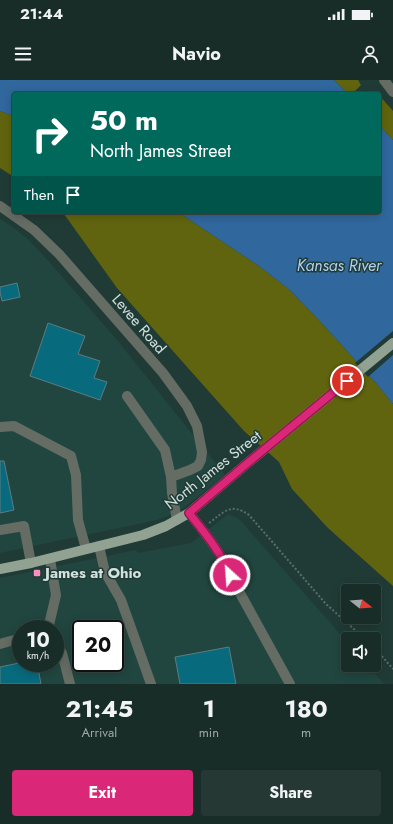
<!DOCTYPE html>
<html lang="en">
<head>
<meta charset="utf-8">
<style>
	:root { --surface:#182c28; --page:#253834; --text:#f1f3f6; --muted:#9fa7a8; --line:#364845; --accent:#db2777 }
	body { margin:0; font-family:Jost,sans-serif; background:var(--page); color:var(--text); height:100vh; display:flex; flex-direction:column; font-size:15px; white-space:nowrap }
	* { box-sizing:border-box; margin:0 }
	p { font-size:13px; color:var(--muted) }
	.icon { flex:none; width:22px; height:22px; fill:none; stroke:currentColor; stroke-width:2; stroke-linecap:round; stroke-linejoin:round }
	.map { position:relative; height:604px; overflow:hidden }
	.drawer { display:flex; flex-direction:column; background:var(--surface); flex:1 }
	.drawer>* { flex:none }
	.guide { position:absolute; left:12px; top:12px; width:369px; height:122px; border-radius:4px; box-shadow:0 2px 10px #0003,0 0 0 1px var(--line); background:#00695c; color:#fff; overflow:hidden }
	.needle { width:26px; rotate:107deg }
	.buttons { position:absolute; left:341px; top:504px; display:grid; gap:8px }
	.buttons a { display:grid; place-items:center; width:40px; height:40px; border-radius:4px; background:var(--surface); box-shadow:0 2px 10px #0003,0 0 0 1px var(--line); font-size:20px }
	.speed { position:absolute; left:12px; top:540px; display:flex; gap:8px; font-size:20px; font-weight:700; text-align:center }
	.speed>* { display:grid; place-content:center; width:52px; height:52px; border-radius:50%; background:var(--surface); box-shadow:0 2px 10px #0003,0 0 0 1px var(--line); line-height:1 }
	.speed small { font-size:10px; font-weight:400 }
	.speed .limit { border:2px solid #111; border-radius:6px; background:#fff; color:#111 }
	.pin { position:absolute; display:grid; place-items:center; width:34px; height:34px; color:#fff; margin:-17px; border:2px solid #fff; border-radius:50%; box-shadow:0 1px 4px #0007 }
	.me { position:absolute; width:44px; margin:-22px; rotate:334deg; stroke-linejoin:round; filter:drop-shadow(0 0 3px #0008) }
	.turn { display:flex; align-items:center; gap:14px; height:84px; padding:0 12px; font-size:18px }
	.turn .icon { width:52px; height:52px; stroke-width:2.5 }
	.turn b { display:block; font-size:28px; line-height:34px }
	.then { display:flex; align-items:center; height:38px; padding:0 12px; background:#0003; gap:8px; font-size:15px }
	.eta { display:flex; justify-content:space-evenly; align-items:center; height:68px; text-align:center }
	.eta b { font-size:24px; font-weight:700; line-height:28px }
	.cta { display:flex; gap:8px; margin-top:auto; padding:8px 12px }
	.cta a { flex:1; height:46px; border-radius:4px; background:var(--accent); color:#fff; font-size:16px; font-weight:700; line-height:46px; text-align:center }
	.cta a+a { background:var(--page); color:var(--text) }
	.status { display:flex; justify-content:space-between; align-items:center; height:28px; padding:0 20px; background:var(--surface); direction:ltr }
	.status svg { height:11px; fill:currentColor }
	header { display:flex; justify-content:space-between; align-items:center; height:52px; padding:0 12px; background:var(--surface); font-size:18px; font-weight:700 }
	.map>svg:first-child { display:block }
</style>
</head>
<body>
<div class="status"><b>21:44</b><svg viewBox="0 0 49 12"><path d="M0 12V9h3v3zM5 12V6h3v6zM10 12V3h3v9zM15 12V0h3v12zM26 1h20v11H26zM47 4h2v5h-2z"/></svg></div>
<header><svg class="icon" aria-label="menu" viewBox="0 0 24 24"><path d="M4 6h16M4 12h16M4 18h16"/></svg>Navio<svg class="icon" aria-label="person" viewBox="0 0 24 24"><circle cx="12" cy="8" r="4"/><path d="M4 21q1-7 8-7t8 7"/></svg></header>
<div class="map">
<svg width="393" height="604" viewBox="0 0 393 604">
	<rect width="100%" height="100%" fill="#203b36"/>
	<!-- built -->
	<path fill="#21463f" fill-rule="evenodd" d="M 0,139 L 14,148 L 29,160 L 51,184 L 118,261 L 225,395 L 185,427 L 171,435 L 157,440 L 0,473 Z
		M 228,434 L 239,439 L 348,563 L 348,585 L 368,585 L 384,604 L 0,604 L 0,498 L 136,470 L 138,473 L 191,463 ZM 21,549 L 55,549 L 55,583 L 21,583 ZM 81,549 L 115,549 L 115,583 L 81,583 Z"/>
	<!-- green -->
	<path fill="#61640e" d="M 334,0 L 358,0 L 361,5 L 352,14 L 348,14 Z
		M 379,15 L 393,31 L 393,60 L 379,45 Z
		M 0,31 L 14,36 L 14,97 L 0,88 Z
		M 61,132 L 178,132 L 259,186 L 291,211 L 329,251 L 376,303 L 393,324 L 393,506 L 328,448 L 292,409 L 279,382 L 244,351 L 117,208 L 64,134 Z"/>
	<!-- water -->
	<path fill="#30679d" d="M 0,0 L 334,0 L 348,14 L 14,14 L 14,36 L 0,31 Z
		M 379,45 L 393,60 L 393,324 L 376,303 L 329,251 L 291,211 L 259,186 L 178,132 L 379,132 Z"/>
	<!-- pier -->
	<path fill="#203b36" d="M 393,251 L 393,275 L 368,297 L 355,283 Z"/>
	<!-- building -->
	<path fill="#086a7d" stroke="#5e7b82" d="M 17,203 L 20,217 L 2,221 L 0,212 L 0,207 Z
		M 48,243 L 85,256 L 78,274 L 100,281 L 94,298 L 107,302 L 100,320 L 30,296 Z
		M 0,381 L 4,381 L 14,430 L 0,433 Z
		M 229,567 L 236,604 L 180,604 L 175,577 Z
		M 19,583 L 37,583 L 41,604 L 0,604 L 0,587 Z"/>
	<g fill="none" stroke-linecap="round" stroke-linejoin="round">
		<!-- path -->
		<path stroke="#586f6a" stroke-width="2" stroke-dasharray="2 2" stroke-linecap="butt" d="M 209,443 C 224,432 231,422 249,435 L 326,524 L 365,559
			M 374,567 L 393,589"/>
		<!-- minor -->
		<path stroke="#646c64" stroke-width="10" d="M 384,0 L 393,12
			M 0,126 L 34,150 L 59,174 L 163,293 L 187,326 L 197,346 L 202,372 L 201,380 L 198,386 L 190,390 L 171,397 L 172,413 L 177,440
			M 127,316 L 165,370 L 171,397
			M 0,347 L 14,346 L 71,376 L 76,395 L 78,440 L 86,469
			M 189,433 C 204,452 221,472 230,495 L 290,604
			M 0,450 L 24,446 L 31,483
			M 99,466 L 105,492 L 121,520 L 151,604
			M 48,549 L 56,515 L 50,479
			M 55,563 L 62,573 L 70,604
			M 0,564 L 21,558"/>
		<!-- major -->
		<path stroke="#92a292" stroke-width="10" d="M 0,489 L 31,483 L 143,455 L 166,446 L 189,433 L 244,386 L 393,263"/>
	</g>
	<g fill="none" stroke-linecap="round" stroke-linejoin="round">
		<!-- route casing -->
		<g stroke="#8e194d" stroke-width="10">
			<path id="route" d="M 230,495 C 221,472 204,452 189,433 L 244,386 L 347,301"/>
		</g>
		<!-- route -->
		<use href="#route" stroke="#db2777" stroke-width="7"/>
	</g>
	<!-- markers -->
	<rect fill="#fe8ebd" stroke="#203b36" stroke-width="1.5" x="33" y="489" width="8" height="8" rx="2"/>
	<g text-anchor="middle" stroke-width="3" stroke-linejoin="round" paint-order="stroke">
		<!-- street labels -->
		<g font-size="15" fill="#d2e2de" stroke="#203b36">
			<text transform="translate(139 244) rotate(49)" y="5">Levee Road</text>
			<text transform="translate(213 390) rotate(-38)" y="5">North James Street</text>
		</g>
		<!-- poi labels -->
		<g font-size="15" font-weight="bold" fill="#d2e2de" stroke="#203b36" text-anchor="start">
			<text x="45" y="498">James at Ohio</text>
		</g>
		<!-- water labels -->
		<g font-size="16" font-style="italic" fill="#b3d0f0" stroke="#203b36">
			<text x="339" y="191">Kansas River</text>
		</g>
	</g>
</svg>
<div class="buttons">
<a><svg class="needle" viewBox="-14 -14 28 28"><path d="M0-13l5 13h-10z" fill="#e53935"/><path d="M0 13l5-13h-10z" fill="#9fa7a8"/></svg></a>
<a><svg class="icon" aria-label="sound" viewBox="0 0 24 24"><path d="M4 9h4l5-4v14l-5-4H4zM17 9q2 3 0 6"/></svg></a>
</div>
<div class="speed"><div>10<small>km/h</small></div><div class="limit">20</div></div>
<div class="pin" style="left:347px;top:301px;background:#d93025"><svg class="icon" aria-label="arrive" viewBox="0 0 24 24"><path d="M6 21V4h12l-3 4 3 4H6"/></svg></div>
<svg class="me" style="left:230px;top:495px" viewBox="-20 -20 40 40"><circle r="17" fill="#db2777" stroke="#fff" stroke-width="3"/><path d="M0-11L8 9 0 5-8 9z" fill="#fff"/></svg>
<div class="guide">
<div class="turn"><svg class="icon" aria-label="right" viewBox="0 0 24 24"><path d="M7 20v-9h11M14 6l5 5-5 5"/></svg><div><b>50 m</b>North James Street</div></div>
<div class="then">Then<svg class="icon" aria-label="arrive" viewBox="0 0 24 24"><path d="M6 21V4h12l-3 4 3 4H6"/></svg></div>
</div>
</div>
<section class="drawer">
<div class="eta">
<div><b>21:45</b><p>Arrival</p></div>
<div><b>1</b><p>min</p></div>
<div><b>180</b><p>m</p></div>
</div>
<div class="cta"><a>Exit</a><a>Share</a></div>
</section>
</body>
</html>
